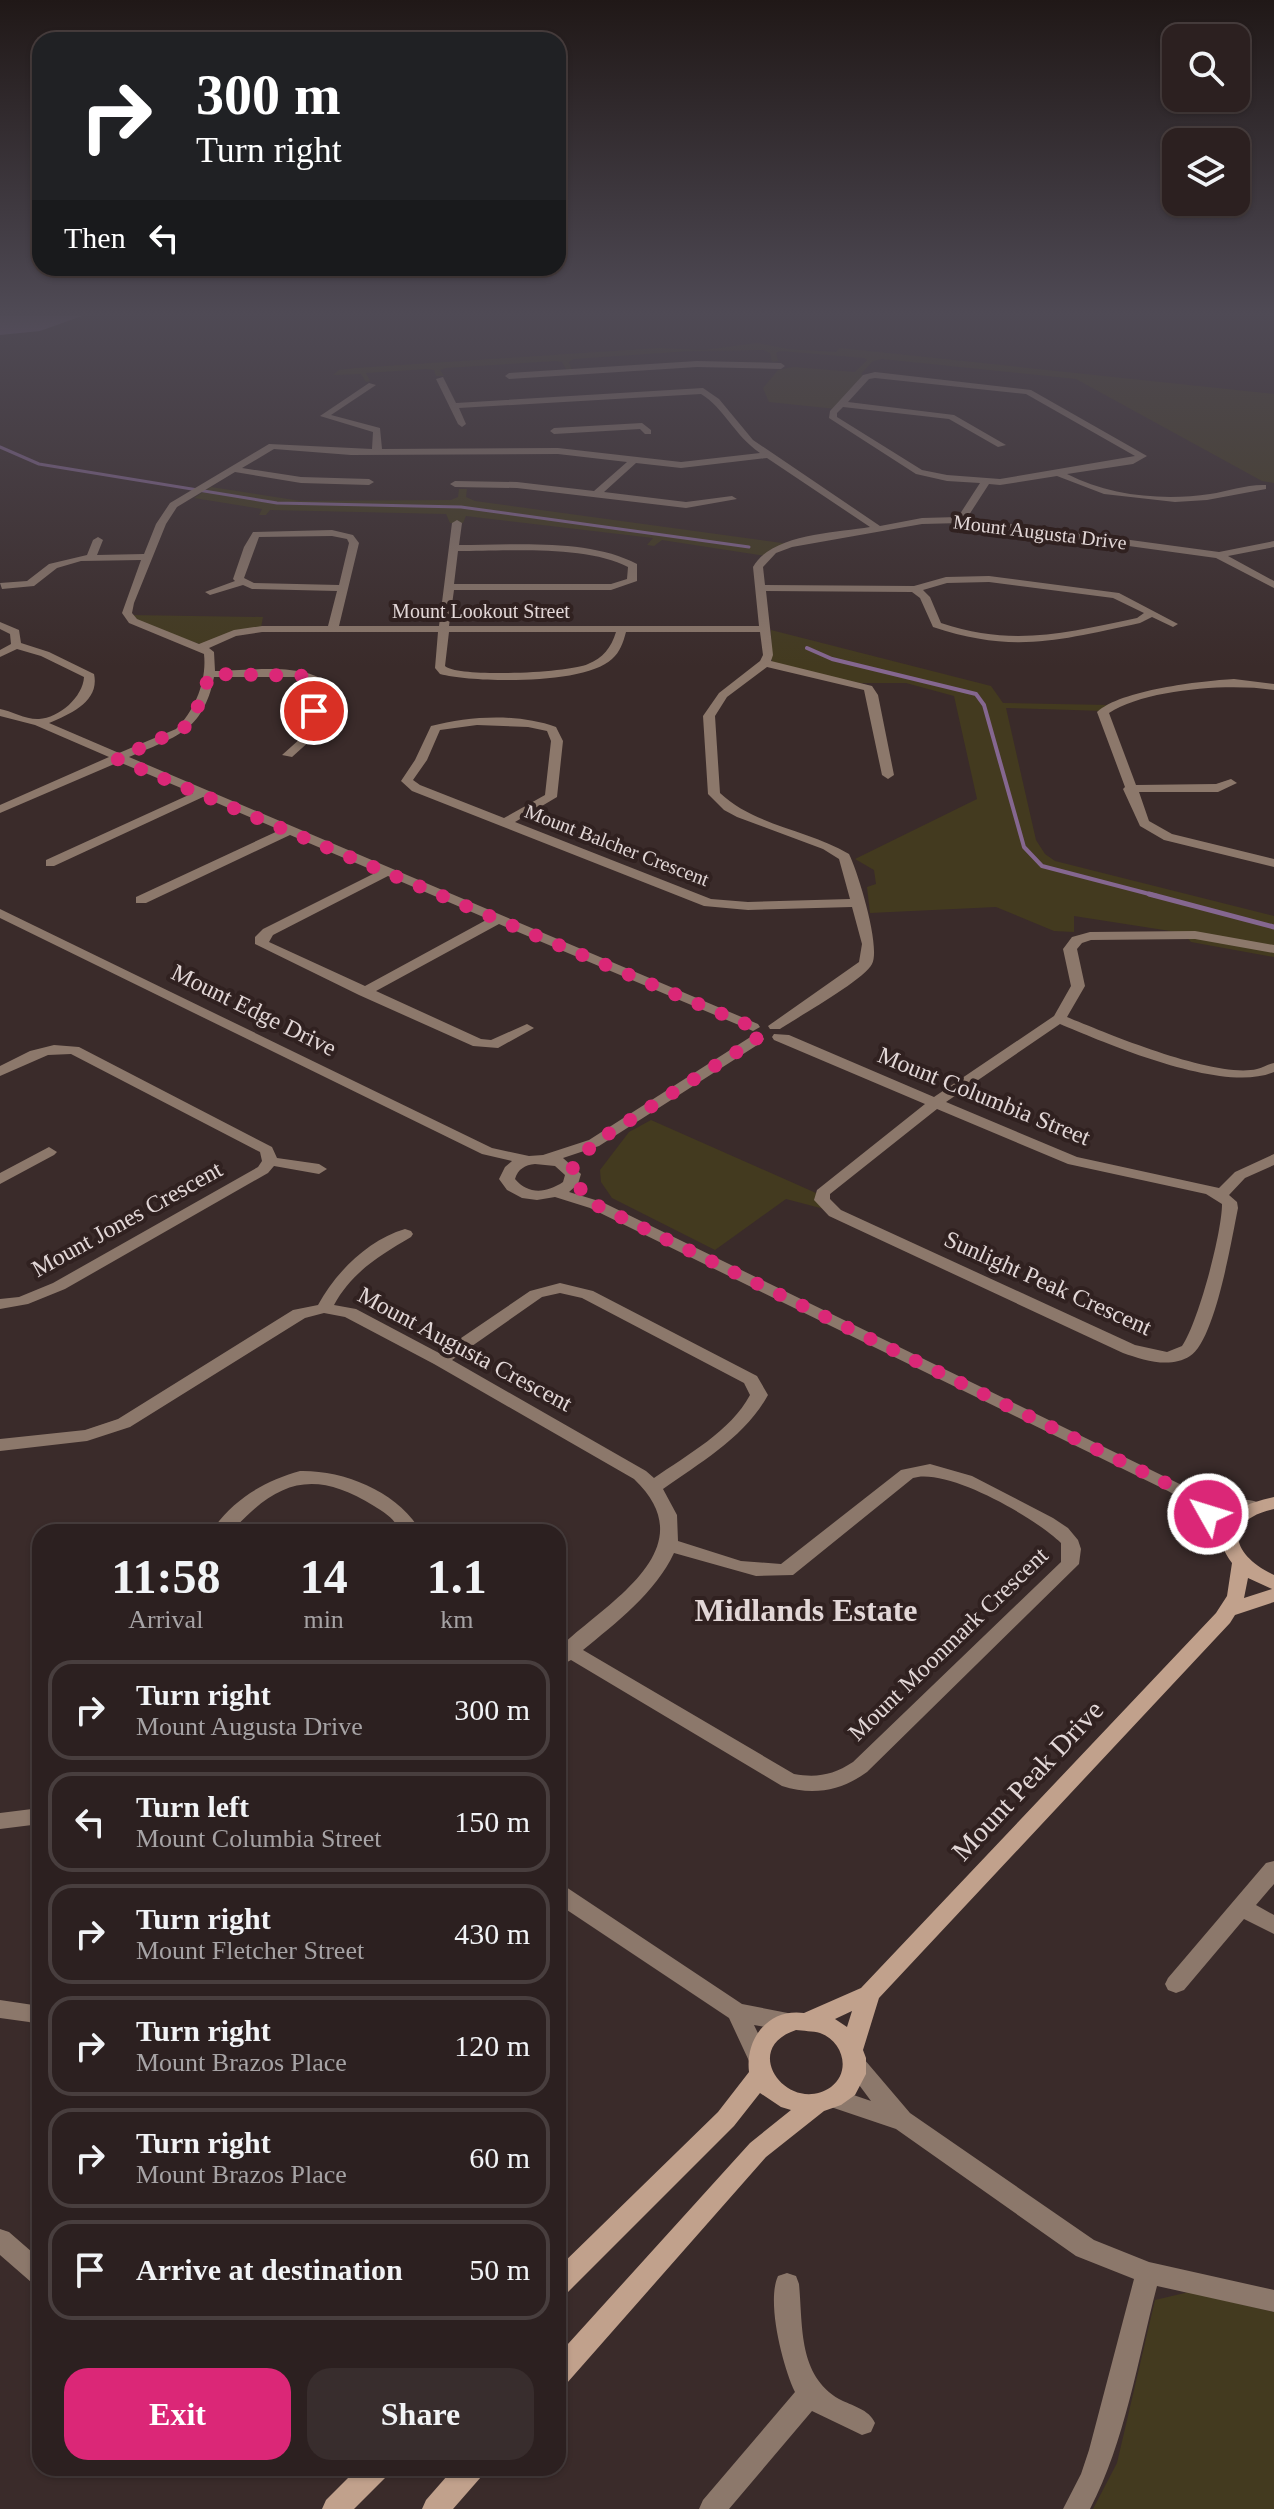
<!DOCTYPE html>
<html lang="en">
<head>
<meta charset="utf-8">
<style>
	:root { --surface:#2c2020; --page:#382d2d; --text:#f1f3f6; --muted:#a6a3a5; --line:#483e3e; --accent:#db2777 }
	body { margin:0; font-family:Georgia,serif; background:var(--page); color:var(--text); height:100vh; display:flex; flex-direction:column; font-size:30px; white-space:nowrap }
	* { box-sizing:border-box; margin:0 }
	p { font-size:26px; color:var(--muted) }
	.icon { flex:none; width:44px; height:44px; fill:none; stroke:currentColor; stroke-width:2; stroke-linecap:round; stroke-linejoin:round }
	.map { position:relative; flex:1; overflow:hidden }
	.drawer { position:absolute; left:32px; top:1524px; width:534px; height:952px; display:flex; flex-direction:column; background:var(--surface); border-radius:24px; box-shadow:0 2px 6px #0004,0 0 0 2px var(--line) }
	.drawer>* { flex:none }
	.guide { position:absolute; left:32px; top:32px; width:534px; height:244px; border-radius:24px; box-shadow:0 2px 6px #0004,0 0 0 2px var(--line); background:#202124; color:#fff; overflow:hidden }
	.controls { position:absolute; left:1162px; top:24px; display:grid; gap:16px }
	.controls a { display:grid; place-items:center; width:88px; height:88px; border-radius:16px; background:var(--surface); box-shadow:0 2px 6px #0004,0 0 0 2px var(--line); font-size:40px }
	.pin { position:absolute; display:grid; place-items:center; width:68px; height:68px; color:#fff; margin:-34px; border:4px solid #fff; border-radius:50%; box-shadow:0 2px 8px #0007 }
	.me { position:absolute; width:88px; margin:-44px; rotate:309deg; stroke-linejoin:round; filter:drop-shadow(0 0 6px #0008) }
	.turn { display:flex; align-items:center; gap:28px; height:168px; padding:0 32px; font-size:36px }
	.turn .icon { width:104px; height:104px; stroke-width:2.5 }
	.turn b { display:block; font-size:56px; line-height:68px }
	.then { display:flex; align-items:center; height:76px; padding:0 32px; background:#0003; gap:16px; font-size:30px }
	.eta { display:flex; justify-content:space-evenly; align-items:center; height:136px; text-align:center }
	.eta b { font-size:48px; font-weight:700; line-height:56px }
	.button { display:flex; gap:16px; margin-top:auto; padding:16px 32px }
	.button a { flex:1; height:92px; border-radius:24px; background:var(--accent); color:#fff; font-size:32px; font-weight:700; line-height:92px; text-align:center }
	.button a+a { background:var(--page); color:var(--text) }
	ul { padding:0; list-style:none }
	li { display:flex; align-items:center; gap:24px; height:100px; margin:0 16px 12px; padding:0 16px; border:4px solid var(--line); border-radius:24px }
	li div { flex:1 }
	li b { display:block; font-size:30px }
	li em { font-style:normal }
	.map>svg:first-child { display:block }
</style>
</head>
<body>
<div class="map">
<svg width="1274" height="2509" viewBox="0 0 1274 2509">
	<rect width="100%" height="100%" fill="#3a2b2a"/>
	<!-- green -->
	<path fill="#433a1f" d="M 757,343 L 788,349 L 836,352 L 840,348 L 1274,394 L 1274,483 L 1262,481 L 1076,379 L 882,359 L 873,361 L 861,374 L 865,377 L 836,409 L 769,402 L 763,388 L 778,370 L 793,367 L 855,372 L 867,360 L 864,358 L 780,351 L 776,353 L 778,361 L 772,362 L 770,353 L 764,350 L 691,351 L 574,359 L 569,362 L 572,371 L 567,371 L 562,362 L 556,361 L 446,368 L 440,370 L 444,376 L 436,376 L 434,370 L 427,369 L 366,373 L 370,381 L 366,382 L 361,374 L 333,375 L 339,370 L 356,368 L 658,348 L 704,350 Z
		M 211,487 L 301,501 L 451,500 L 458,497 L 459,489 L 467,489 L 466,497 L 475,501 L 789,544 L 765,556 L 662,540 L 654,546 L 647,545 L 653,538 L 466,516 L 463,523 L 450,523 L 446,514 L 270,510 L 266,515 L 259,515 L 262,509 L 194,498 Z
		M 129,615 L 263,617 L 261,628 L 205,646 L 129,619 Z
		M 771,630 L 991,686 L 1003,703 L 1109,705 L 1105,711 L 1006,708 L 1036,840 L 1045,854 L 1055,861 L 1274,916 L 1274,957 L 1191,942 L 1183,933 L 1074,916 L 1074,932 L 1054,931 L 996,907 L 870,913 L 867,887 L 876,884 L 874,870 L 855,859 L 977,799 L 954,696 L 906,683 L 859,683 L 772,664 Z
		M 651,1120 L 825,1197 L 828,1210 L 786,1199 L 715,1250 L 612,1198 L 601,1182 L 600,1170 L 629,1132 Z
		M 1189,2292 L 1274,2312 L 1274,2509 L 1093,2509 L 1117,2463 L 1155,2300 Z"/>
	<!-- water -->
	<path fill="#856790" d="M 0,316 L 82,316 L 40,331 L 0,335 Z"/>
	<g fill="none" stroke-linecap="round" stroke-linejoin="round">
		<!-- stream-far2 -->
		<path stroke="#856790" stroke-width="3" d="M 0,447 L 39,464 L 277,503 L 461,507 L 749,547"/>
		<!-- stream-far1 -->
		<path stroke="#856790" stroke-width="4" d="M 807,648 L 832,659 L 976,694 L 984,705 L 1024,847 L 1042,866 L 1157,896"/>
		<!-- stream -->
		<path stroke="#856790" stroke-width="5" d="M 1149,894 L 1274,927"/>
		<!-- street -->
		<path fill="#8c786b" fill-rule="evenodd" d="M 697,361 L 781,363 L 785,366 L 781,369 L 697,367 L 509,379 L 505,376 L 509,373 Z
			M 875,372 L 1031,390 L 1147,456 L 1133,464 L 1067,474 C 1109,496 1164,501 1210,494 C 1228,491 1248,484 1266,485 L 1266,489 L 1207,500 L 1175,502 L 1104,494 L 1057,476 L 1000,485 L 989,484 L 967,518 L 1219,552 L 1274,541 L 1274,547 L 1228,556 L 1274,581 L 1274,588 L 1216,558 L 961,523 L 922,524 L 792,547 L 776,553 L 763,567 L 765,585 L 914,586 L 946,577 L 989,576 L 1119,593 L 1178,624 L 1173,627 L 1152,617 L 1140,623 C 1060,640 1014,654 933,627 L 920,598 L 912,592 L 766,591 L 773,655 L 771,661 L 872,686 L 878,695 L 894,775 L 888,779 L 882,775 L 864,690 L 767,667 L 727,697 L 715,716 L 720,793 C 755,826 809,830 849,854 C 858,872 881,947 872,964 C 864,980 798,1017 780,1029 L 770,1029 L 768,1026 L 859,962 L 862,944 L 852,907 L 748,910 L 704,906 L 412,791 L 401,781 L 415,760 L 431,726 C 470,716 517,713 556,727 L 563,741 L 557,797 L 515,822 L 711,899 L 748,902 L 850,899 L 839,859 L 823,849 L 737,817 L 724,810 L 708,794 L 703,716 L 719,693 L 760,661 L 763,655 L 760,632 L 626,632 C 623,643 620,652 612,659 C 585,685 475,683 440,674 L 435,668 L 438,632 L 262,632 L 236,636 L 209,648 L 214,652 L 215,671 C 246,671 303,662 327,683 L 312,739 L 292,757 L 282,755 L 301,738 L 315,684 L 296,677 L 214,677 C 203,732 175,737 129,757 L 758,1024 L 760,1027 L 753,1031 L 499,924 L 376,991 L 481,1039 L 491,1040 L 527,1024 L 534,1028 L 498,1048 L 473,1046 L 359,995 L 255,944 L 255,937 L 263,929 L 377,872 L 290,835 L 146,903 L 136,903 L 136,897 L 280,830 L 203,797 L 54,866 L 46,866 L 46,860 L 193,793 L 119,762 L 0,813 L 0,805 L 109,757 L 35,725 L 0,716 L 0,709 C 11,711 27,720 39,719 C 59,718 83,697 84,677 L 41,656 L 17,649 L 0,657 L 0,650 L 11,644 L 10,634 L 0,629 L 0,622 L 19,630 L 21,643 L 49,652 L 94,674 C 100,701 71,714 49,723 L 119,753 L 176,729 C 195,710 207,681 204,654 L 129,623 L 122,613 L 141,560 L 81,561 L 57,568 L 34,586 L 2,589 L 0,583 L 27,581 L 49,564 L 87,555 L 93,540 L 98,537 L 103,540 L 97,555 L 144,554 L 156,524 L 170,503 L 269,444 L 372,449 L 373,432 L 320,416 L 369,383 L 376,385 L 331,415 L 380,428 L 382,449 L 558,448 L 681,462 L 760,453 C 734,435 724,408 701,394 L 459,408 L 466,424 L 462,427 L 458,424 L 436,379 L 443,377 L 456,403 L 703,388 L 719,399 L 753,440 L 880,526 L 922,518 L 958,517 L 980,483 L 947,481 L 916,474 L 829,418 L 830,411 L 863,375 ZM 875,378 L 1026,394 L 1135,456 L 1000,479 L 947,475 L 922,470 L 837,417 L 837,413 L 843,407 L 949,419 L 998,447 L 1006,445 L 954,415 L 848,402 L 869,379 ZM 274,449 L 351,455 L 558,454 L 627,462 L 594,491 L 517,482 L 455,481 L 450,484 L 455,487 L 517,488 L 686,508 L 737,499 L 732,496 L 686,502 L 604,492 L 636,463 L 681,468 L 767,458 L 870,527 C 835,533 771,534 753,567 L 759,626 L 449,626 L 454,590 L 611,590 L 637,581 L 637,564 C 589,538 512,545 459,545 L 462,523 L 457,520 L 452,523 L 439,626 L 339,626 L 359,543 L 353,535 L 332,530 L 253,532 L 244,547 L 233,579 L 235,581 L 205,592 L 210,595 L 243,585 L 252,589 L 337,591 L 328,626 L 262,626 L 234,630 L 199,644 L 137,619 L 132,613 L 134,603 L 166,524 L 177,507 L 235,472 L 301,483 L 369,485 L 374,482 L 369,479 L 301,477 L 242,468 ZM 332,536 L 347,539 L 349,543 L 339,585 L 254,583 L 244,578 L 259,537 ZM 458,551 C 505,551 587,545 628,567 L 627,579 L 611,584 L 454,584 ZM 989,582 L 1113,598 L 1144,613 L 1137,618 C 1064,633 1014,647 941,623 L 930,597 L 923,590 L 947,583 ZM 449,632 L 616,632 C 611,648 603,658 588,664 C 569,673 458,678 445,666 ZM 477,725 L 528,727 L 547,731 L 551,741 L 545,795 L 504,818 L 420,785 L 413,780 L 427,760 L 440,730 ZM 388,876 L 488,919 L 365,986 L 269,942 L 273,935 Z
			M 642,423 L 651,430 L 651,434 L 645,434 L 640,429 L 554,434 L 550,431 L 554,428 Z
			M 1234,679 L 1274,684 L 1274,690 C 1230,683 1146,689 1109,713 L 1136,785 L 1216,784 L 1231,779 L 1237,783 L 1218,792 L 1139,792 L 1149,821 L 1172,834 L 1274,859 L 1274,867 L 1164,840 L 1140,826 L 1123,789 L 1125,787 L 1097,712 C 1121,690 1200,681 1234,679 Z
			M 0,909 L 492,1148 L 529,1156 L 543,1155 L 589,1140 L 752,1036 L 762,1036 L 764,1039 L 762,1042 L 599,1146 L 563,1158 L 581,1174 L 578,1184 L 569,1192 L 602,1202 L 1192,1490 L 1254,1501 L 1260,1503 L 1263,1507 L 1260,1511 L 1254,1513 L 1209,1505 L 1237,1533 L 1235,1537 L 1221,1537 L 1182,1499 L 1168,1491 L 590,1208 L 555,1197 L 537,1200 L 522,1198 L 507,1190 L 499,1179 L 505,1167 L 512,1161 L 482,1154 L 0,918 ZM 535,1164 L 555,1166 L 565,1175 L 563,1182 C 547,1193 528,1195 515,1179 C 518,1169 525,1165 535,1164 Z
			M 1195,931 L 1274,945 L 1274,953 L 1195,939 L 1091,940 L 1082,943 L 1077,949 L 1085,986 L 1067,1017 C 1108,1034 1216,1079 1257,1069 C 1262,1068 1268,1064 1274,1063 L 1274,1072 C 1224,1094 1110,1045 1060,1024 L 946,1102 L 1077,1157 L 1219,1188 L 1235,1172 L 1274,1154 L 1274,1165 L 1245,1178 L 1229,1195 L 1237,1202 L 1238,1208 C 1232,1238 1215,1341 1190,1356 C 1170,1369 1143,1360 1123,1353 L 829,1216 L 814,1200 L 817,1190 L 925,1104 L 774,1040 L 772,1037 L 774,1034 L 789,1035 L 934,1097 L 1054,1016 L 1071,986 L 1063,949 L 1072,937 L 1090,932 ZM 937,1109 L 1068,1164 L 1206,1194 L 1222,1204 C 1222,1233 1198,1323 1182,1346 L 1167,1352 L 1135,1345 L 841,1210 L 830,1199 L 830,1194 Z
			M 54,1045 L 79,1047 L 272,1147 L 277,1158 L 319,1164 L 327,1169 L 319,1174 L 274,1166 L 268,1173 L 65,1289 L 28,1304 L 0,1309 L 0,1299 L 19,1297 L 53,1283 L 258,1167 L 262,1161 L 260,1152 L 71,1054 L 48,1055 L 0,1076 L 0,1066 L 30,1051 Z
			M 49,1147 L 57,1152 L 54,1155 L 0,1184 L 0,1173 Z
			M 405,1229 L 411,1231 L 413,1234 L 411,1237 C 379,1256 352,1272 334,1305 L 356,1309 L 439,1353 L 530,1291 L 560,1283 L 593,1291 L 757,1376 L 768,1395 C 745,1437 701,1462 663,1489 L 677,1515 L 678,1541 L 741,1561 L 781,1564 L 901,1470 L 930,1464 L 972,1476 L 1053,1518 L 1068,1528 L 1078,1540 L 1081,1549 L 1079,1564 L 867,1772 C 841,1791 813,1796 782,1786 L 571,1660 L 558,1667 L 558,1649 C 603,1604 709,1550 634,1479 L 434,1364 L 345,1317 L 324,1313 L 305,1318 L 130,1427 L 87,1441 L 0,1451 L 0,1439 L 85,1430 L 118,1419 L 293,1310 L 318,1305 C 336,1272 368,1240 405,1229 ZM 560,1293 L 582,1298 L 744,1383 L 750,1395 C 731,1431 687,1455 654,1478 L 646,1471 L 452,1360 L 542,1297 ZM 918,1477 C 955,1472 1035,1518 1061,1543 L 1061,1562 L 853,1762 C 833,1775 817,1778 794,1774 L 583,1650 C 616,1623 656,1592 674,1553 L 756,1576 L 793,1575 L 913,1478 Z
			M 300,1471 C 342,1470 394,1490 418,1527 L 417,1532 L 399,1532 C 398,1521 384,1512 374,1506 C 313,1468 277,1481 231,1532 L 211,1532 C 232,1500 264,1481 300,1471 Z
			M 40,1808 L 40,1824 L 0,1829 L 0,1813 Z
			M 1274,1861 L 1274,1884 L 1256,1905 L 1274,1915 L 1274,1934 L 1244,1919 L 1184,1990 L 1176,1993 L 1168,1990 L 1165,1984 L 1168,1978 L 1266,1863 Z
			M 558,1885 L 566,1887 L 742,2004 L 798,2015 L 801,2022 L 798,2029 L 790,2031 L 754,2025 L 768,2054 L 765,2061 L 757,2064 L 749,2061 L 729,2018 L 558,1904 Z
			M 0,2000 L 40,2006 L 40,2026 L 29,2022 L 0,2018 Z
			M 856,2056 L 864,2059 L 910,2113 L 1094,2240 L 1149,2262 L 1274,2290 L 1274,2312 L 1157,2286 C 1138,2359 1125,2442 1090,2509 L 1063,2509 L 1081,2474 L 1089,2450 L 1134,2279 L 1076,2256 L 896,2129 L 825,2105 L 821,2098 L 825,2091 L 833,2088 L 871,2101 L 845,2066 L 848,2059 Z
			M 0,2229 L 9,2232 L 40,2259 L 40,2285 L 31,2282 L 0,2255 Z
			M 787,2273 L 796,2276 L 799,2284 C 803,2326 798,2375 839,2399 C 852,2406 869,2409 875,2423 L 871,2432 L 862,2435 L 812,2411 L 729,2509 L 699,2509 L 703,2500 L 795,2392 C 783,2367 766,2302 778,2276 Z"/>
		<!-- secondary -->
		<path fill="#c1a18c" fill-rule="evenodd" d="M 1274,1497 L 1274,1509 C 1220,1521 1233,1556 1274,1575 L 1274,1602 L 1235,1615 L 1230,1623 L 879,1998 L 863,2050 L 866,2058 L 866,2074 L 855,2095 L 841,2105 L 824,2111 L 766,2157 L 567,2383 L 558,2386 L 558,2355 L 750,2143 L 791,2110 L 781,2107 L 760,2093 L 734,2126 L 567,2293 L 558,2296 L 558,2268 L 718,2112 L 749,2072 C 745,2039 768,2008 804,2013 L 861,1988 L 1216,1613 L 1227,1596 L 1232,1563 C 1201,1521 1237,1505 1274,1497 ZM 1248,1578 L 1272,1589 L 1244,1598 ZM 852,2011 L 847,2027 L 835,2019 ZM 796,2030 C 803,2031 813,2031 820,2033 C 844,2042 851,2072 831,2087 C 789,2116 738,2049 796,2030 Z
			M 358,2468 L 390,2468 L 386,2477 L 354,2509 L 322,2509 L 326,2500 Z
			M 454,2468 L 485,2468 L 481,2477 L 453,2509 L 422,2509 L 426,2500 Z"/>
	</g>
	<!-- sky -->
	<linearGradient id="sky" x2="0" y2="1"><stop stop-color="#201817"/><stop offset="0.47" stop-color="#4f4a55"/><stop offset="1" stop-color="#4f4a55" stop-opacity="0"/></linearGradient>
	<rect width="1274" height="667" fill="url(#sky)"/>
	<g fill="none" stroke-linecap="round" stroke-linejoin="round">
		<!-- route -->
		<path stroke="#db2777" stroke-width="14" stroke-dasharray="0 25.2" d="M 314,711 L 321,683 L 309,676 L 210,674 L 195,714 L 187,726 L 117,759 L 753,1027 L 749,1032 L 757,1039 L 594,1143 L 571,1170 L 572,1180 L 596,1205 L 1174,1487 L 1188,1495 L 1208,1514"/>
	</g>
	<g text-anchor="middle" stroke-width="8" stroke-linejoin="round" paint-order="stroke">
		<!-- far-street labels -->
		<g font-size="20" fill="#e2d7d7" stroke="#302120">
			<text transform="translate(1040 532) rotate(7)" y="7">Mount Augusta Drive</text>
			<text x="481" y="618">Mount Lookout Street</text>
			<text transform="translate(617 845) rotate(21)" y="7">Mount Balcher Crescent</text>
		</g>
		<!-- street labels -->
		<g font-size="24" fill="#e2d7d7" stroke="#302120">
			<text transform="translate(254 1010) rotate(26)" y="8">Mount Edge Drive</text>
			<text transform="translate(984 1096) rotate(22)" y="8">Mount Columbia Street</text>
			<text transform="translate(127 1219) rotate(-29)" y="8">Mount Jones Crescent</text>
			<text transform="translate(1048 1283) rotate(24)" y="8">Sunlight Peak Crescent</text>
			<text transform="translate(465 1349) rotate(28)" y="8">Mount Augusta Crescent</text>
			<text transform="translate(948 1644) rotate(-44)" y="8">Mount Moonmark Crescent</text>
		</g>
		<!-- near-street labels -->
		<g font-size="28" fill="#e2d7d7" stroke="#302120">
			<text transform="translate(1027 1780) rotate(-47)" y="10">Mount Peak Drive</text>
		</g>
		<!-- district labels -->
		<g font-size="32" font-weight="bold" fill="#e2d7d7" stroke="#302120">
			<text x="806" y="1621">Midlands Estate</text>
		</g>
	</g>
</svg>
<div class="controls">
<a><svg class="icon" aria-label="search" viewBox="0 0 24 24"><circle cx="10" cy="10" r="6"/><path d="M15 15l6 6"/></svg></a>
<a><svg class="icon" aria-label="layers" viewBox="0 0 24 24"><path d="M12 4l9 5-9 5-9-5zM3 14l9 5 9-5"/></svg></a>
</div>
<div class="pin" style="left:314px;top:711px;background:#d93025"><svg class="icon" aria-label="arrive" viewBox="0 0 24 24"><path d="M6 21V4h12l-3 4 3 4H6"/></svg></div>
<svg class="me" style="left:1208px;top:1514px" viewBox="-20 -20 40 40"><circle r="17" fill="#db2777" stroke="#fff" stroke-width="3"/><path d="M0-11L8 9 0 5-8 9z" fill="#fff"/></svg>
<div class="guide">
<div class="turn"><svg class="icon" aria-label="right" viewBox="0 0 24 24"><path d="M7 20v-9h11M14 6l5 5-5 5"/></svg><div><b>300 m</b>Turn right</div></div>
<div class="then">Then<svg class="icon" aria-label="left" viewBox="0 0 24 24"><path d="M17 20v-9H6M10 6l-5 5 5 5"/></svg></div>
</div>
<section class="drawer">
<div class="eta">
<div><b>11:58</b><p>Arrival</p></div>
<div><b>14</b><p>min</p></div>
<div><b>1.1</b><p>km</p></div>
</div>
<ul>
<li><svg class="icon" aria-label="right" viewBox="0 0 24 24"><path d="M7 20v-9h11M14 6l5 5-5 5"/></svg><div><b>Turn right</b><p>Mount Augusta Drive</p></div><em>300 m</em></li>
<li><svg class="icon" aria-label="left" viewBox="0 0 24 24"><path d="M17 20v-9H6M10 6l-5 5 5 5"/></svg><div><b>Turn left</b><p>Mount Columbia Street</p></div><em>150 m</em></li>
<li><svg class="icon" aria-label="right" viewBox="0 0 24 24"><path d="M7 20v-9h11M14 6l5 5-5 5"/></svg><div><b>Turn right</b><p>Mount Fletcher Street</p></div><em>430 m</em></li>
<li><svg class="icon" aria-label="right" viewBox="0 0 24 24"><path d="M7 20v-9h11M14 6l5 5-5 5"/></svg><div><b>Turn right</b><p>Mount Brazos Place</p></div><em>120 m</em></li>
<li><svg class="icon" aria-label="right" viewBox="0 0 24 24"><path d="M7 20v-9h11M14 6l5 5-5 5"/></svg><div><b>Turn right</b><p>Mount Brazos Place</p></div><em>60 m</em></li>
<li><svg class="icon" aria-label="arrive" viewBox="0 0 24 24"><path d="M6 21V4h12l-3 4 3 4H6"/></svg><div><b>Arrive at destination</b></div><em>50 m</em></li>
</ul>
<div class="button"><a>Exit</a><a>Share</a></div>
</section>
</div>
</body>
</html>
